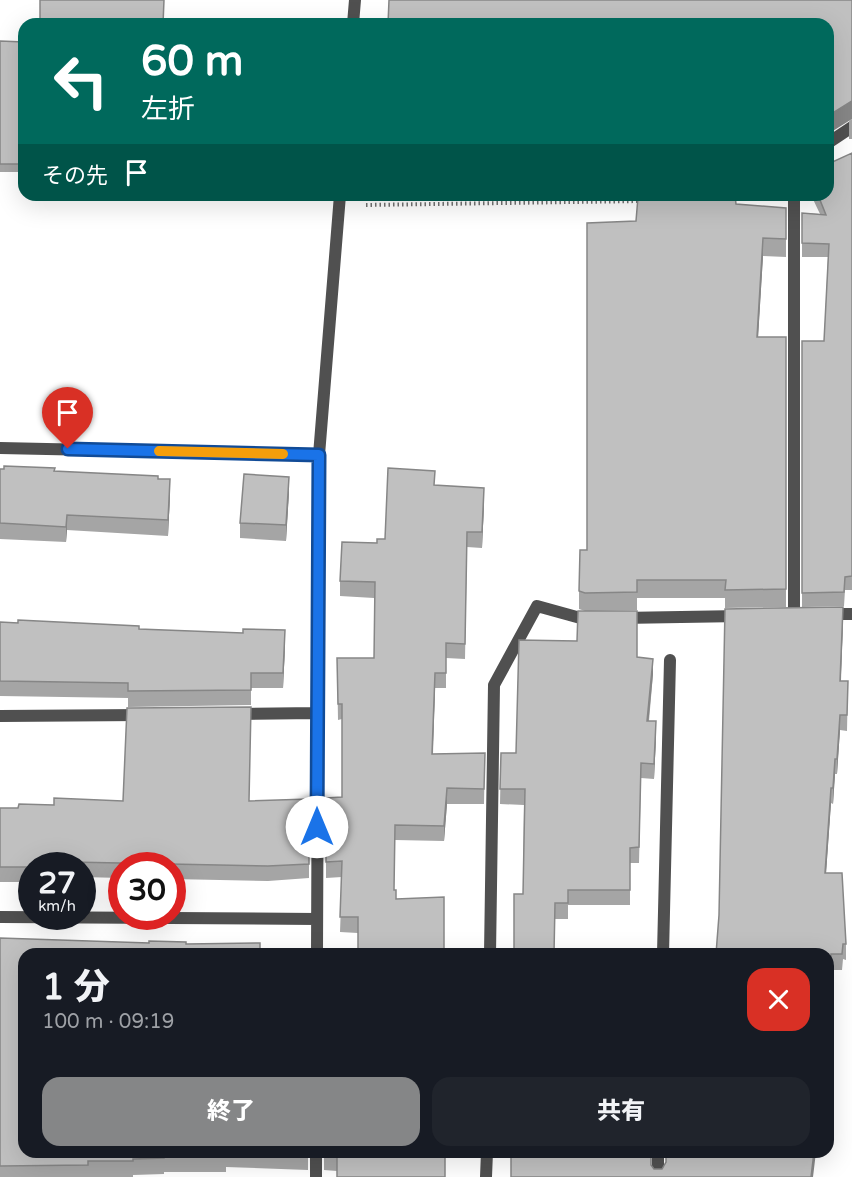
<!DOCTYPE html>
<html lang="ja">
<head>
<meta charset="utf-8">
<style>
	:root { --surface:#171b24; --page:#20242c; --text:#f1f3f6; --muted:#9ea1a6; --accent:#858687 }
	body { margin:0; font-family:"Varela Round","Noto Sans JP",sans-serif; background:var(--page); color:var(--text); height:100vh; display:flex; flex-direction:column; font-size:22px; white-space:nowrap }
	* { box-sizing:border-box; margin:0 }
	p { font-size:20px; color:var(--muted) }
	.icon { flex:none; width:33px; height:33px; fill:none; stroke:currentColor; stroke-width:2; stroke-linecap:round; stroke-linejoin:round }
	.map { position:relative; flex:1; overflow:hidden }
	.drawer { position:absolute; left:18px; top:948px; width:816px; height:210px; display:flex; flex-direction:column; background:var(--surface); border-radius:18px; box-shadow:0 6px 24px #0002 }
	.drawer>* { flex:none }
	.banner { position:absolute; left:18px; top:18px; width:816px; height:183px; border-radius:18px; box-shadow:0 6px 24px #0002; background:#00695c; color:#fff; overflow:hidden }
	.speed { position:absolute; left:18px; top:852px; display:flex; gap:12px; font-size:30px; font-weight:700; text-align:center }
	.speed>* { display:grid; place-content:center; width:78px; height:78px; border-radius:50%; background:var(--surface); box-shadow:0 6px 24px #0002; line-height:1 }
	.speed small { font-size:15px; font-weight:400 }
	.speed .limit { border:9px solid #d22; background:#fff; color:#111 }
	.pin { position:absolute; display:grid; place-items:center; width:51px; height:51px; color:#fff; margin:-62px -26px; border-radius:50% 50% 50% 0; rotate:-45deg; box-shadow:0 0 6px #0007 }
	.pin .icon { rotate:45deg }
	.me { position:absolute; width:66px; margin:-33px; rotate:0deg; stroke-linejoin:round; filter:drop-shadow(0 0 4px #0008) }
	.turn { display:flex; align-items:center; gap:21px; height:126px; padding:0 24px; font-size:27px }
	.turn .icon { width:78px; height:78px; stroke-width:2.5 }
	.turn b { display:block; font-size:42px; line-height:51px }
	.then { display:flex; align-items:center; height:57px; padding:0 24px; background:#0003; gap:12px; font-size:22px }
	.round { display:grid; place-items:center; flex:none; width:63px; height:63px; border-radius:18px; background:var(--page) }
	.overview { display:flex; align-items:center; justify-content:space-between; height:102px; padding:0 24px }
	h1 { font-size:36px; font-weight:800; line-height:45px }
	.action { display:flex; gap:12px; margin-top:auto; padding:12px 24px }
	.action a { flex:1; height:69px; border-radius:18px; background:var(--accent); color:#fff; font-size:24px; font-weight:800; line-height:69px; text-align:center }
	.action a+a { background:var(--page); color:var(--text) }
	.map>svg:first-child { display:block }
</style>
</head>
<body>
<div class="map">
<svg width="852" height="1177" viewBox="0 0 852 1177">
	<rect width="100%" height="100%" fill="#fff"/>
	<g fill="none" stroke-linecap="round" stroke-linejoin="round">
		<!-- path -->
		<path stroke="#727272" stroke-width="4" stroke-dasharray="1.5 3" stroke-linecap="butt" d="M 366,205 L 641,201"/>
		<!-- street -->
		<path stroke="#505050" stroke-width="12" d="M 353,24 L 355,0
			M 828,143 L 852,127
			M 794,195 L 794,615
			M 0,448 L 319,455
			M 828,614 L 852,614
			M 621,618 L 741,616
			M 235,714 L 317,713
			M 0,716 L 143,715
			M 0,917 L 317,919
			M 317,954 L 319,455 L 340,195
			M 490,954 L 494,685 L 537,606 L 584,619 L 591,619
			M 663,954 L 670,660
			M 316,1177 L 316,1152
			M 486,1177 L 487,1152
			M 658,1177 L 658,1152"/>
	</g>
	<!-- wall -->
	<path fill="#a5a5a5" d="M 0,41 L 24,42 L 24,172 L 0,172 Z
		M 852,119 L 852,139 L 849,139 L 849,121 Z
		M 852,153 L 852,590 L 845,590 L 844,606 L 802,607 L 802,341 L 824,341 L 828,257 L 802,257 L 802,213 L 820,214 L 811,195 L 828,195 Z
		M 736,204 L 786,208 L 786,257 L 763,256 L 758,337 L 786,337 L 786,607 L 725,608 L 725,598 L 637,598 L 637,610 L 590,611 L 637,657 L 653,674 L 649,721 L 656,737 L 654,779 L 641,778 L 639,863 L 630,863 L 630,905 L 568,905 L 568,919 L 555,919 L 523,894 L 524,805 L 500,804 L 501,753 L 516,753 L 577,641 L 585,611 L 579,609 L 579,591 L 587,550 L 636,221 Z
		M 0,469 L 55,471 L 158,479 L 170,495 L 168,536 L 67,530 L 66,542 L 0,539 Z
		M 435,485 L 484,504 L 482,548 L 467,547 L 465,659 L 446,658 L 446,688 L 435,688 L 433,754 L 485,753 L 484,804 L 447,804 L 444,841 L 395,840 L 358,933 L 340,932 L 342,877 L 326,878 L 326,798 L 342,797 L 342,719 L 338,720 L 337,658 L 374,658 L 374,598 L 340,596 L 340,581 L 377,543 L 385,539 Z
		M 289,492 L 286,541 L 240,538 L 240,523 Z
		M 0,622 L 139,629 L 285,646 L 283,688 L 251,688 L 251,705 L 128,707 L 128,698 L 0,696 Z
		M 843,622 L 841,681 L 848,681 L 847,731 L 840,730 L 837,774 L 835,774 L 833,804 L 831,803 L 826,873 L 846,944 L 846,960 L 843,959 L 842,970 L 831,970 L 716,954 Z
		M 309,799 L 309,878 L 268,881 L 172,879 L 172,866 L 122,866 L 122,878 L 82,877 L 82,866 L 32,866 L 32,882 L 0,882 L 0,808 L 18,808 L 123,801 L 249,801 Z
		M 0,938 L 149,943 L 186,942 L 24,954 L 308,1152 L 308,1170 L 226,1167 L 226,1172 L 164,1172 L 164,1174 L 133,1175 L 133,1177 L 0,1177 Z
		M 324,1152 L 446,1152 L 337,1171 L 324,1170 Z"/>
	<!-- shaded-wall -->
	<path fill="#868686" d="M 852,101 L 852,119 L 828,134 L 828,116 Z
		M 763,238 L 763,256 L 757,355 L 757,337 Z
		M 289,477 L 289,492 L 286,541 L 286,525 Z
		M 170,479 L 170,495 L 168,536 L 168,520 Z
		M 484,488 L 484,504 L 482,548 L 482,532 Z
		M 67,515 L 67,530 L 66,542 L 66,527 Z
		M 843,607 L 843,622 L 840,696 L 840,681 Z
		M 285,630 L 285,646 L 283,688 L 283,673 Z
		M 653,659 L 653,674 L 647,736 L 647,721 Z
		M 435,673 L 435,688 L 432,769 L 432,754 Z
		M 840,715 L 840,730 L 837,774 L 837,759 Z
		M 656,721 L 656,737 L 654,779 L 654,764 Z
		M 835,759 L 835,774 L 833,804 L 833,788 Z
		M 447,788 L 447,804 L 444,841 L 444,826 Z
		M 831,788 L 831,803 L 825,888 L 825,873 Z
		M 831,954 L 831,970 L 828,1032 L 828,1017 Z
		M 814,1152 L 816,1152 L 813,1177 L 811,1177 Z"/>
	<!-- building -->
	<path fill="#c0c0c0" stroke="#868686" stroke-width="1.5" d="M 40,0 L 164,0 L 163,24 L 40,24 Z
		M 389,0 L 852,0 L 852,101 L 828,116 L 828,24 L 388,24 Z
		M 0,41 L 24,42 L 24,164 L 0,164 Z
		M 852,153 L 852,576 L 845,577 L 844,592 L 802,593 L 802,341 L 824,341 L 829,244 L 802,243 L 802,213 L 826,215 L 818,195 L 828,195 L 828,164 Z
		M 666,195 L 735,195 L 736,204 L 786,208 L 786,239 L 763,238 L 757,337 L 786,337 L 786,589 L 725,590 L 726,580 L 637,580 L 637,592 L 585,593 L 579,591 L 580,550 L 587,550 L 587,223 L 636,221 L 638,197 L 665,197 Z
		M 4,466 L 55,468 L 54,471 L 158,476 L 158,479 L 170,479 L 168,520 L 67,515 L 66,527 L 0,523 L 0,469 L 4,469 Z
		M 388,468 L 435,471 L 434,485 L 484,488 L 482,532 L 467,532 L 465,644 L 446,643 L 446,673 L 435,673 L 432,754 L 485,753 L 484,789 L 447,788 L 444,826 L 395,825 L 394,890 L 396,890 L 396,899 L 444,897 L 444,954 L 358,954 L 358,917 L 340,917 L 342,861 L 326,862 L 326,798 L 342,797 L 342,704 L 338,704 L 337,658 L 374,658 L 375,582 L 340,581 L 342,542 L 377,543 L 377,539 L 385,539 Z
		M 244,474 L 289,477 L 286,525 L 240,523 Z
		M 843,607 L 840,681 L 848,681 L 847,715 L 840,715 L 837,759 L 835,759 L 833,788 L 831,788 L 825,873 L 842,873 L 846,944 L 843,944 L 842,954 L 831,954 L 828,1017 L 828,954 L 716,954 L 719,915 L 725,609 Z
		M 578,611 L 637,611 L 637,657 L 653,659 L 647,721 L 656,721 L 654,764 L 641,763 L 639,847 L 630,848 L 630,890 L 568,890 L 568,903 L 555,903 L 554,954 L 514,954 L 514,894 L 523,894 L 525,789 L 500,789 L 501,753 L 516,753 L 519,640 L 577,641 Z
		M 18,620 L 139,626 L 139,629 L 243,633 L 243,629 L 285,630 L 283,673 L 251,673 L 251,690 L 128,691 L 128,683 L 0,681 L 0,622 L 18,623 Z
		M 251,707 L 249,801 L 309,799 L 309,864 L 268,866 L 71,862 L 69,866 L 32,866 L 32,867 L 0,867 L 0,808 L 18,808 L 19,804 L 54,805 L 54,798 L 123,801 L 127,708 Z
		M 0,938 L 149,943 L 149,941 L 186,942 L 186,944 L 260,943 L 260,954 L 24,954 L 24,1152 L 308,1152 L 308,1154 L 226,1152 L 226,1157 L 164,1157 L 164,1158 L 133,1159 L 133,1161 L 88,1161 L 88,1165 L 0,1166 Z
		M 324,1152 L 445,1152 L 445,1177 L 337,1177 L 337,1155 L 324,1155 Z
		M 511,1152 L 651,1152 L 651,1165 L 654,1169 L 662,1169 L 666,1162 L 666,1152 L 814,1152 L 811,1177 L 511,1177 Z"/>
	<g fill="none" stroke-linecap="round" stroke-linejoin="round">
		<!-- route casing -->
		<g stroke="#114b97" stroke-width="15">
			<path id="route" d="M 68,449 L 319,455 L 317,827"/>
		</g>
		<!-- route -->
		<use href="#route" stroke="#1a73e8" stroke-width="10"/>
		<!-- slow -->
		<path stroke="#f59e0b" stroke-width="10" d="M 159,451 L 283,454"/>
	</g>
</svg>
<div class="speed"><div>27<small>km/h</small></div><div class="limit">30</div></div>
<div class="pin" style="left:68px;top:449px;background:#d93025"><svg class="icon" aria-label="arrive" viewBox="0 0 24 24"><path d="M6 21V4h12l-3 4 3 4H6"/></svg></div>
<svg class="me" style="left:317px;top:827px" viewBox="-20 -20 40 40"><circle r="19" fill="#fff"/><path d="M0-13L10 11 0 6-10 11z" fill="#1a73e8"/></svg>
<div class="banner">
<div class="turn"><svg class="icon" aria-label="left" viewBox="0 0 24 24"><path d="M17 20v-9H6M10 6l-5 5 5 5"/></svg><div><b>60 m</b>左折</div></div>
<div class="then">その先<svg class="icon" aria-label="arrive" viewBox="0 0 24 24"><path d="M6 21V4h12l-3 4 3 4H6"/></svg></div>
</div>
<section class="drawer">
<div class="overview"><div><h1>1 分</h1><p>100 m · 09:19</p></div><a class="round" style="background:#d93025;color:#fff"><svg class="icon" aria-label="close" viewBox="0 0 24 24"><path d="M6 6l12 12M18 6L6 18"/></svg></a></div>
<div class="action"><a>終了</a><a>共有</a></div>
</section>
</div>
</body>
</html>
